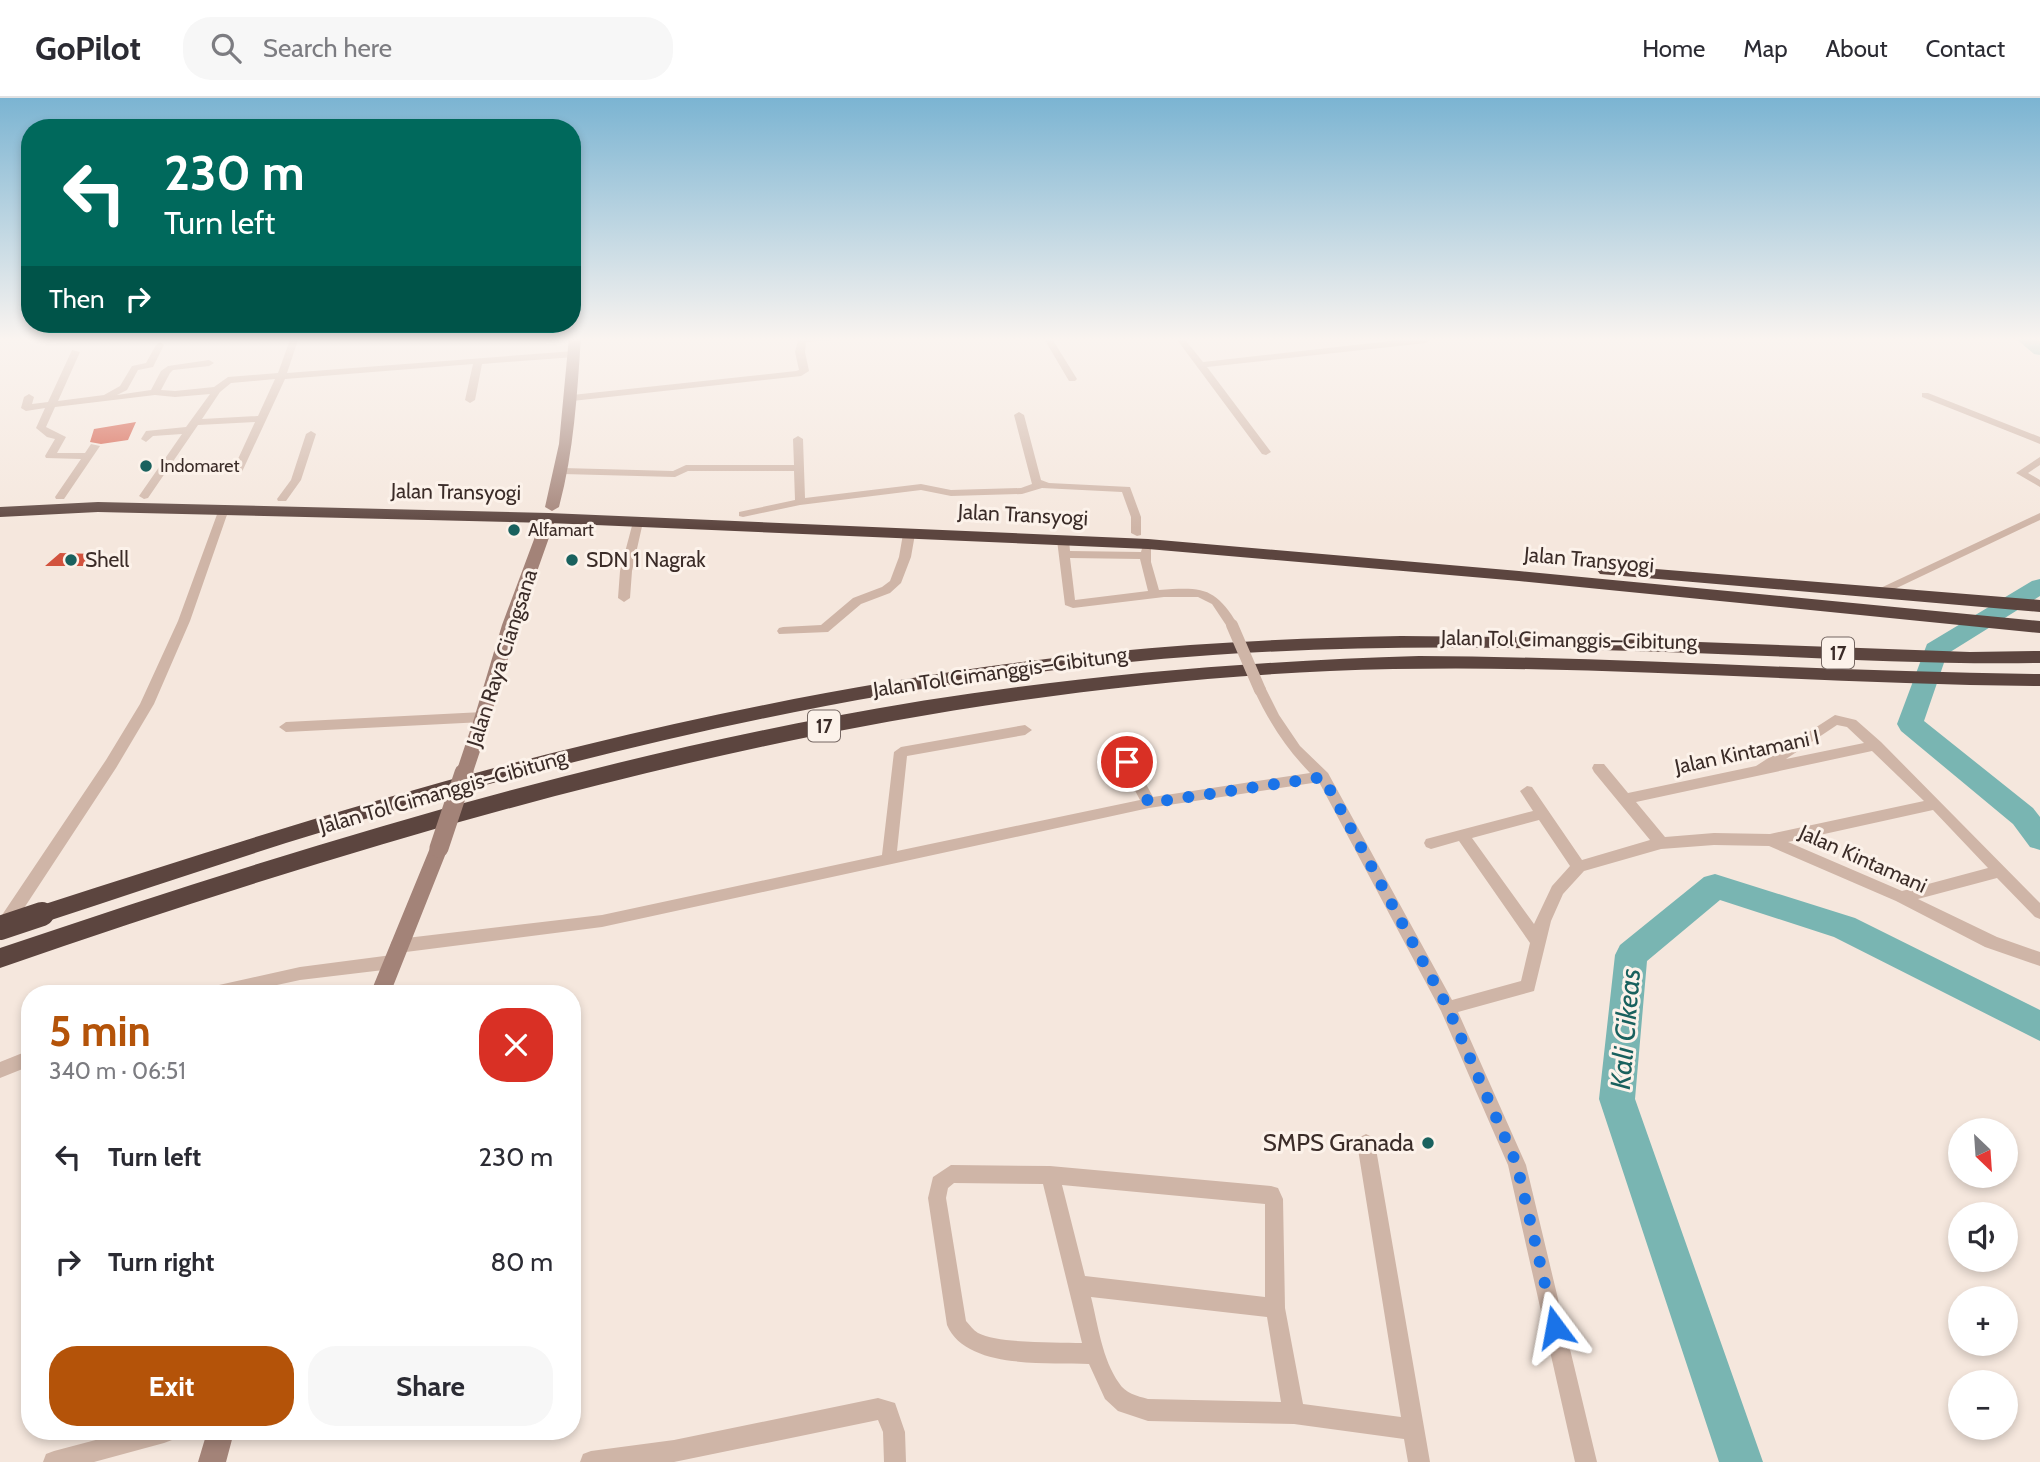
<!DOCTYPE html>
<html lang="en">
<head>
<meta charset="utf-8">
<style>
	:root { --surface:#fff; --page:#f7f7f7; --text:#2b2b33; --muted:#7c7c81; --line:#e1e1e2; --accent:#b45309 }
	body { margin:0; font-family:Cabin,sans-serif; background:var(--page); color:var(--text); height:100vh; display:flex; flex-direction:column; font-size:26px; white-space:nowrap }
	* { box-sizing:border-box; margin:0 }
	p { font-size:23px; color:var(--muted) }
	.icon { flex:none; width:38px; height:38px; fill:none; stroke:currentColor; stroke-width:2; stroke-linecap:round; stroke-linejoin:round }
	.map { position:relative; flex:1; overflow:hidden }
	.side { position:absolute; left:21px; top:887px; width:560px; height:455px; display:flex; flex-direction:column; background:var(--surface); border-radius:28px; box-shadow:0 4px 10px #0003 }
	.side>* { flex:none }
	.top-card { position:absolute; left:21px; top:21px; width:560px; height:214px; border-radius:28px; box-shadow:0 4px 10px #0003; background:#00695c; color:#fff; overflow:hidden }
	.needle { width:46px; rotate:155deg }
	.fabs { position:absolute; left:1948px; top:1020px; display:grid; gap:14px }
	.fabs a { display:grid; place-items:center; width:70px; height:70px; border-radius:50%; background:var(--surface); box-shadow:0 4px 10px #0003; font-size:35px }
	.pin { position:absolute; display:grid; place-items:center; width:60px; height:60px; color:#fff; margin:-30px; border:4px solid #fff; border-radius:50%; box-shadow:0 2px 7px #0007 }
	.me { position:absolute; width:77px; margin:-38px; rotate:347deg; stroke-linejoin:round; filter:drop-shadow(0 0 5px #0008) }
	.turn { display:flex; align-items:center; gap:24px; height:147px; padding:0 28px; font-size:32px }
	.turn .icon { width:91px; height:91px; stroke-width:2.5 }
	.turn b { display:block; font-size:49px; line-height:60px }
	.then { display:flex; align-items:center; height:66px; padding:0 28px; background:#0003; gap:14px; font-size:26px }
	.round { display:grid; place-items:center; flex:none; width:74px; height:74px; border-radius:28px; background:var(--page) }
	.head { display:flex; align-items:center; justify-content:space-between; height:119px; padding:0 28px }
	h1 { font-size:42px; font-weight:700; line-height:52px; color:var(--accent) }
	.action { display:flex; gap:14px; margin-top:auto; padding:14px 28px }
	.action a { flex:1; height:80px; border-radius:28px; background:var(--accent); color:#fff; font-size:28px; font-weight:700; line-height:80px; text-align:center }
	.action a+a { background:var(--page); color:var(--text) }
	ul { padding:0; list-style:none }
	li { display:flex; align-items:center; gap:21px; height:105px; padding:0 28px }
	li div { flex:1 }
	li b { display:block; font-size:26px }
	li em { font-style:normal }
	header { display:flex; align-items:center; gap:42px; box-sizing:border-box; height:98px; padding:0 35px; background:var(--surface); border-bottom:2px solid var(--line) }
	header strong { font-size:33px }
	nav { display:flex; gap:38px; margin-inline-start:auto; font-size:24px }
	.search { width:490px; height:63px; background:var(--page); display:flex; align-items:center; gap:18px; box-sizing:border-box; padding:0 24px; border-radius:28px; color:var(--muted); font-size:26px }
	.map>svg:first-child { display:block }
</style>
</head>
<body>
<header>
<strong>GoPilot</strong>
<div class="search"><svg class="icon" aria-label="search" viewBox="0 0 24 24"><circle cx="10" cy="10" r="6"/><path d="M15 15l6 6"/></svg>Search here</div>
<nav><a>Home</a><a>Map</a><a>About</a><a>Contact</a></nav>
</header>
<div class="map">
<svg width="2040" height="1364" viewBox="0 0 2040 1364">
	<rect width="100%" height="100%" fill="#f5e7dd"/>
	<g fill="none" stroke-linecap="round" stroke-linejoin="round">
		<!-- river -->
		<path fill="#79b5b2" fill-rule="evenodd" d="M 2014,239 L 2034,239 L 2040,243 L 2040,257 L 2034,256 Z
			M 2040,481 L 2040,498 L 1947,556 L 1924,623 L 2033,710 L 2040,719 L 2040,752 L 2030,749 L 2013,726 L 1901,633 L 1897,626 L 1927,546 L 2032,483 Z
			M 1715,776 L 1855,820 L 2040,912 L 2040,943 L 1834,839 L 1720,802 L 1647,863 L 1635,1001 L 1763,1364 L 1719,1364 L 1599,1001 L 1615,857 L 1620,847 L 1704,779 Z"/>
	</g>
	<!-- building -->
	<path fill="#d2533e" d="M 136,324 L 128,342 L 101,346 L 90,344 L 94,331 Z
		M 60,455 L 96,456 L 83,468 L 45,468 Z"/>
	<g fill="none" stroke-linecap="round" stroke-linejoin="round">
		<!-- street -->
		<path fill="#cfb5a7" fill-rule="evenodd" d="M 291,239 L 299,239 L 287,275 L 574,253 L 579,256 L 574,259 L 482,266 L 475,302 L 470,305 L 465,302 L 473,266 L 285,281 L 241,376 L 233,376 L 232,374 L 255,324 L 198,327 L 148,400 L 144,401 L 139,398 L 182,336 L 153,338 L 146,344 L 141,341 L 146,333 L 186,329 L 210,296 L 175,299 L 155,297 L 55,309 L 46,329 L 66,339 L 57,355 L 85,355 L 91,346 L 100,348 L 64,401 L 56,401 L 55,399 L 81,361 L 46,360 L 45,358 L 55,341 L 47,339 L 36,330 L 45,310 L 26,313 L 21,310 L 24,299 L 29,296 L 34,299 L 32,306 L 48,304 L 72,252 L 80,254 L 58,303 L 104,297 L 120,288 L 132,268 L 146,265 L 156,247 L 160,244 L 164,247 L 153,269 L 138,272 L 127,292 L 117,297 L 151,292 L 161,273 L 168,268 L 209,262 L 214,265 L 209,268 L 173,272 L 170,275 L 161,292 L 175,293 L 214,289 L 228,279 L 278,275 ZM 275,281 L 258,318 L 202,321 L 220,294 L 231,285 Z
			M 378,239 L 387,239 L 382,243 L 379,242 Z
			M 809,239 L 838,239 L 834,242 L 806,244 L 805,254 L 809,273 L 801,278 L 572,303 L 567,300 L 572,297 L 796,273 L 799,272 L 795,254 L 798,242 Z
			M 1043,239 L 1051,239 L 1077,281 L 1075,283 L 1069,283 Z
			M 1175,239 L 1183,239 L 1203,264 L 1426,239 L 1430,242 L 1426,245 L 1207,269 L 1271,354 L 1266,357 L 1262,356 Z
			M 1922,295 L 1928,295 L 2040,339 L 2040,346 L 1922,299 Z
			M 1019,314 L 1024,317 L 1041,382 L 1049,385 L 1130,389 L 1141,419 L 1141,437 L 1137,438 L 1131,435 L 1131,419 L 1122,394 L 1042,390 L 1022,396 L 951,398 L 921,392 L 800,407 L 743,419 L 739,418 L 739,414 L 795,402 L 794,373 L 688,373 L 675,379 L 563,376 L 558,373 L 563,370 L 673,373 L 686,367 L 794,367 L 793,341 L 798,338 L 803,341 L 805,400 L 921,386 L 951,392 L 1021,390 L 1032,386 L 1014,317 Z
			M 311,333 L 316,336 L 301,382 L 286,403 L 278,403 L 277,401 L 291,382 L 306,336 Z
			M 2040,359 L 2040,367 L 2028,375 L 2040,382 L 2040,389 L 2016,375 Z
			M 224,408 L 229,411 L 190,523 L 154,606 L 116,670 L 9,833 L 0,833 L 0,820 L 106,662 L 140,606 L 178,523 L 219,411 Z
			M 2040,415 L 2040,422 L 1882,497 L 1874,497 L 1872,494 Z
			M 638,421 L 643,424 L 632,473 L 630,500 L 624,504 L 618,500 L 620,473 L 633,424 Z
			M 909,433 L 915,436 L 911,459 L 901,485 L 890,495 L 861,506 L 828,534 L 779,536 L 777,533 L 779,530 L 783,529 L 821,527 L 853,500 L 882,489 L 890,483 L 899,459 L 903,436 Z
			M 1063,439 L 1069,442 L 1070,453 L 1141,454 L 1143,447 L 1151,447 L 1151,464 L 1159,492 C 1203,489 1215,489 1238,527 L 1232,531 L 1228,530 L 1212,506 L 1198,499 L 1164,499 L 1073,510 L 1065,507 L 1057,442 ZM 1070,460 L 1140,461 L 1148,493 L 1075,502 Z
			M 1260,588 L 1265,589 L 1279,617 L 1300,648 L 1328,675 L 1452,902 L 1521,883 L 1530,845 L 1459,743 L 1431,751 L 1426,749 L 1424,745 L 1426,741 L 1533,713 L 1520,693 L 1527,688 L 1532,689 L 1582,762 L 1650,742 L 1594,674 L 1592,670 L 1594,666 L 1604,666 L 1628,695 L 1756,668 L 1835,617 L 1856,622 L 1881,644 L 2040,805 L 2040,821 L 2035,819 L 1997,780 L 1918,801 L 1997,839 L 2040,854 L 2040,868 L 1985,849 L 1896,803 L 1769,748 L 1714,747 L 1661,751 L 1584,773 L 1563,796 L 1551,823 L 1534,893 L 1458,914 L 1526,1067 L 1597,1364 L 1575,1364 L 1508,1067 L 1441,913 L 1319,684 L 1149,710 L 602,829 L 398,855 L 392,853 L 390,848 L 392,843 L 398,841 L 602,817 L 882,757 L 894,654 L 901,649 L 1025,627 L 1032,632 L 1025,637 L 907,658 L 897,753 L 1140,702 L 1120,664 L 1127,659 L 1132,660 L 1153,699 L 1310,675 C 1286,650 1269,624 1254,592 ZM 1837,627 L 1847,629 L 1864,645 L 1786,661 ZM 1872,653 L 1924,703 L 1770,736 L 1714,735 L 1665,739 L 1636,704 ZM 1933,712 L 1988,770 L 1902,793 L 1788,744 ZM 1539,722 L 1570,768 L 1552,788 L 1534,826 L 1472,740 Z
			M 483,614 L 490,619 L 483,624 L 286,634 L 279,629 L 286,624 Z
			M 392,857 L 398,859 L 400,864 L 398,869 L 392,871 L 300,882 L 235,896 L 202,896 L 204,891 L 210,889 L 300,869 Z
			M 30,952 L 30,968 L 0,980 L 0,964 Z
			M 1366,1036 L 1372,1039 L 1375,1045 L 1430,1364 L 1408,1364 L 1404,1341 L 1294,1326 L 1148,1323 L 1118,1313 L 1105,1301 L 1089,1266 C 1048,1264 966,1272 947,1227 L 928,1100 L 933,1079 L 951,1067 L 1050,1068 L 1271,1088 L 1278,1090 L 1283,1101 L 1285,1210 L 1303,1306 L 1401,1319 L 1357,1045 L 1360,1039 ZM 954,1085 L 1043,1086 L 1082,1245 C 1057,1244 999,1246 978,1235 C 973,1232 970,1227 966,1223 L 946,1100 L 948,1090 ZM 1062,1087 L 1265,1106 L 1265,1199 L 1085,1178 ZM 1091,1199 L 1267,1219 L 1281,1304 L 1148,1301 C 1137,1298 1125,1295 1119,1285 C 1102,1261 1098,1227 1091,1199 Z
			M 878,1300 L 895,1305 L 905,1334 L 906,1364 L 884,1364 L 883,1334 L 878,1322 L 674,1364 L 580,1364 L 583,1356 L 591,1353 L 674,1342 Z
			M 126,1334 L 175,1334 L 172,1342 L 164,1345 L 94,1364 L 43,1364 L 46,1356 L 54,1353 Z"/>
		<!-- secondary -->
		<path fill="#a38378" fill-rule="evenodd" d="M 569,239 L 581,239 C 577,297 574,353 559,409 L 552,413 L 545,409 L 559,346 Z
			M 549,416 L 556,420 L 518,527 L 486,634 L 484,638 L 472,638 L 470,634 L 502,527 L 542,420 Z
			M 439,743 L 446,745 L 448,750 L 390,896 L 370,896 L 430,750 L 432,745 Z
			M 207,1334 L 234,1334 L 226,1364 L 198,1364 Z"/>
		<!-- highway -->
		<path fill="#5c453f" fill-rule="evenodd" d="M 98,404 L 549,415 L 1148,441 L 1519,473 L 2040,523 L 2040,535 L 1519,483 L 1148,451 L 549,425 L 98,414 L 0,419 L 0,409 Z
			M 1606,467 L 2040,502 L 2040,514 L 1600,476 L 1597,472 L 1600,468 Z
			M 1401,538 L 1591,540 L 1970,554 L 2040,553 L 2040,565 C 1924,567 1809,559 1693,555 C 1533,549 1373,546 1213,557 C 931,576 653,638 382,716 C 268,749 155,788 42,825 L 34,823 L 30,816 L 34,809 L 42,807 C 222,749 402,691 585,647 C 757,605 932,572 1108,554 C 1206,544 1303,540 1401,538 Z
			M 1419,558 C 1626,559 1833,574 2040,576 L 2040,588 C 1803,586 1567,563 1330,573 C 868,594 434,720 0,870 L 0,850 C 272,758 548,672 830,619 C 1025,582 1221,564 1419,558 Z"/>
		<!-- street-bridge -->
		<path stroke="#cfb5a7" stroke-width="12" d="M 1232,527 L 1260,592"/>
		<!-- secondary-bridge-far1 -->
		<path stroke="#a38378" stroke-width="16" d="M 464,676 L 478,634"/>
		<!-- secondary-bridge -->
		<path stroke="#a38378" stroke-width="19" d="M 439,750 L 464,675"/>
		<!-- highway-bridge -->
		<path stroke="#5c453f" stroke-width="24" d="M 0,830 L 42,816"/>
	</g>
	<!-- sky -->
	<linearGradient id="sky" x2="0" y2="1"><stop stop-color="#7bb4d2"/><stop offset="0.56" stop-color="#faf4f0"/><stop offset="1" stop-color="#faf4f0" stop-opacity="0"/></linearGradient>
	<rect width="2040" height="430" fill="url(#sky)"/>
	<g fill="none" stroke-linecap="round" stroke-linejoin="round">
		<!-- route -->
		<path stroke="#1a73e8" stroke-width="12" stroke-dasharray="0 21.6" d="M 1127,664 L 1149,705 L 1323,679 L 1448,910 L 1517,1067 L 1555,1229"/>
	</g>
	<!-- markers -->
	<g fill="#19615e" stroke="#fcf2ea" stroke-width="2.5">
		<circle cx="146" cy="368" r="7"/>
		<circle cx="514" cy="432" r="7"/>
		<circle cx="71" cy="462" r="7"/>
		<circle cx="572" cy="462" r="7"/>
		<circle cx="1428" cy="1045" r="7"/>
	</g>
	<g text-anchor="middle" stroke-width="6" stroke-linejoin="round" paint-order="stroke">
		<!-- far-poi labels -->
		<g font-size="18" fill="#3b2c28" stroke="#fcf2ea" text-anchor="start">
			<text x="160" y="374">Indomaret</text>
			<text x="528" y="438">Alfamart</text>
		</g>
		<!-- shield labels -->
		<g fill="#fcf2ea" stroke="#756762" stroke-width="2">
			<rect x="1822" y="539.5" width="32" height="31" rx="5"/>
			<rect x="808" y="612.5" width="32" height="31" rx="5"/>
		</g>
		<g font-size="19" font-weight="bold" fill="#3b2c28">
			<text x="1838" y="562">17</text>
			<text x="824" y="635">17</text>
		</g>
		<!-- street labels -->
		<g font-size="21" fill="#3b2c28" stroke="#fcf2ea">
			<text transform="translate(456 394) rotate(1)" y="7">Jalan Transyogi</text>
			<text transform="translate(1023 417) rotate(3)" y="7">Jalan Transyogi</text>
			<text transform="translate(1589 462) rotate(5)" y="7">Jalan Transyogi</text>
			<text transform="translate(1569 542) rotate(1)" y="7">Jalan Tol Cimanggis–Cibitung</text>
			<text transform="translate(502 560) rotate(-72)" y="7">Jalan Raya Ciangsana</text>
			<text transform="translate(1000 574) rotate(-8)" y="7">Jalan Tol Cimanggis–Cibitung</text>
			<text transform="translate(1747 654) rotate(-12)" y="7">Jalan Kintamani I</text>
			<text transform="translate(443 694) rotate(-16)" y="7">Jalan Tol Cimanggis–Cibitung</text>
			<text transform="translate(1863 761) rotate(24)" y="7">Jalan Kintamani</text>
		</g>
		<!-- poi labels -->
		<g font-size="21" fill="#3b2c28" stroke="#fcf2ea" text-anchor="start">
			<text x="85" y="469">Shell</text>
			<text x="586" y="469">SDN 1 Nagrak</text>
		</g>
		<!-- near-poi labels -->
		<g font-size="24" fill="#3b2c28" stroke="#fcf2ea" text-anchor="end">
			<text x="1414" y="1053">SMPS Granada</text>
		</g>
		<!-- near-water labels -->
		<g font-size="28" font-style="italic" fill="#19615e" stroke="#fcf2ea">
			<text transform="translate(1625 931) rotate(-85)" y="10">Kali Cikeas</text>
		</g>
	</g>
</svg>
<div class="fabs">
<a><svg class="needle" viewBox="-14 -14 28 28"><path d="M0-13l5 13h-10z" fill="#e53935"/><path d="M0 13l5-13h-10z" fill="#7c7c81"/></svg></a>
<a><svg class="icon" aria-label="sound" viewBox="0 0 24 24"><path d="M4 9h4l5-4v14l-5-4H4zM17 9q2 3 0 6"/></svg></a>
<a>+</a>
<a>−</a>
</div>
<div class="pin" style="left:1127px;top:664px;background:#d93025"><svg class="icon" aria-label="arrive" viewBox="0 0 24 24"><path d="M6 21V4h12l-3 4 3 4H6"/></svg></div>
<svg class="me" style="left:1555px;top:1229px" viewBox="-20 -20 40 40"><path d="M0-17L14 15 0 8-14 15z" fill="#1a73e8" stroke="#fff" stroke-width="4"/></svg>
<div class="top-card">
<div class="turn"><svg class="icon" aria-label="left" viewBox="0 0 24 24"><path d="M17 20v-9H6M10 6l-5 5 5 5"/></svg><div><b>230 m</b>Turn left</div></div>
<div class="then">Then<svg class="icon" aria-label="right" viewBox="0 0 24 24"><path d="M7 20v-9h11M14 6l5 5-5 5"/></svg></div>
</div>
<section class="side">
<div class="head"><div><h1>5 min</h1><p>340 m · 06:51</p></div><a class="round" style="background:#d93025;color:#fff"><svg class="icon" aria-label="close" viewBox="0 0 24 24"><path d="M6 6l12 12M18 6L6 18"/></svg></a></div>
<ul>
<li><svg class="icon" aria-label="left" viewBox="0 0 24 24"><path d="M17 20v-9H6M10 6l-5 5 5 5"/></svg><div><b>Turn left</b></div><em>230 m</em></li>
<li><svg class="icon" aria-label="right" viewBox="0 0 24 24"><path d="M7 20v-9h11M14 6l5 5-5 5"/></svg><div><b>Turn right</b></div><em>80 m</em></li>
</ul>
<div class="action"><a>Exit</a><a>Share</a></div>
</section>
</div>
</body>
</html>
